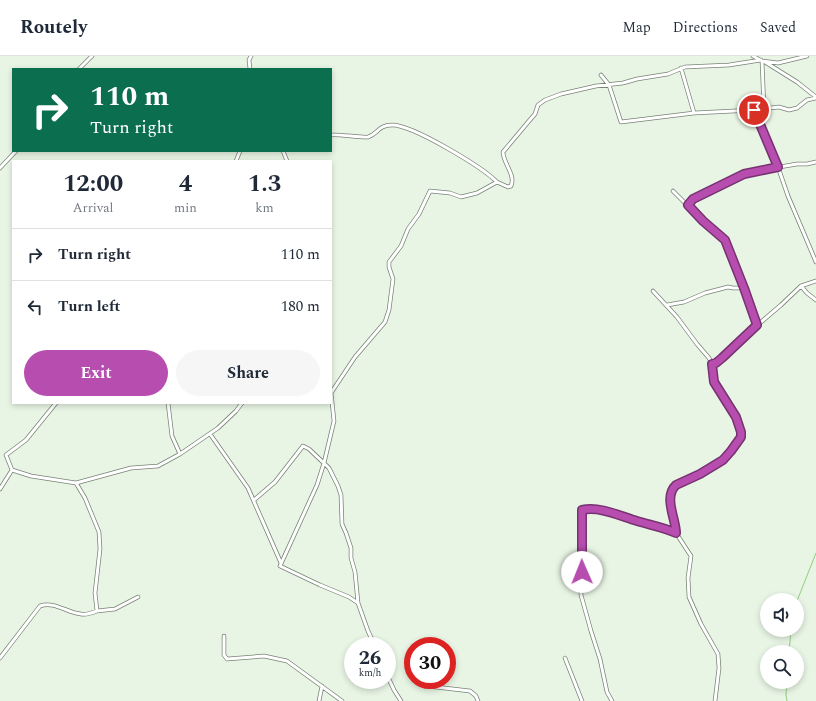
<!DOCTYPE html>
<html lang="en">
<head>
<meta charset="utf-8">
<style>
	:root { --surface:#fff; --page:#f6f6f7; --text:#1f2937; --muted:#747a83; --line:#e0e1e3; --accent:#b74dae }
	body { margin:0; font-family:Spectral,serif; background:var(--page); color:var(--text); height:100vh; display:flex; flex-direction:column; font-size:15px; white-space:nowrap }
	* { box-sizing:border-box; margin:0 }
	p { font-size:13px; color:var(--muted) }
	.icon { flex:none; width:22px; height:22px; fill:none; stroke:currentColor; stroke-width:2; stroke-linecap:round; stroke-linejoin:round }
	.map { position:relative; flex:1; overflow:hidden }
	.details { position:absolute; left:12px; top:104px; width:320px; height:244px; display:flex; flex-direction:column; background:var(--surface); border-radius:0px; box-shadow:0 2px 6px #0003 }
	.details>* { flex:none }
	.top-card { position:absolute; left:12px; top:12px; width:320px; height:84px; border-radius:0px; box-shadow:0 2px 6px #0003; background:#0b6e4f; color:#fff; overflow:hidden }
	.buttons { position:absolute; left:760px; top:537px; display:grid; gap:8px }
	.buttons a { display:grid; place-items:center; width:44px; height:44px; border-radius:50%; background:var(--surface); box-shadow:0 2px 6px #0003; font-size:20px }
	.speed { position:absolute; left:344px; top:581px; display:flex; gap:8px; font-size:20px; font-weight:700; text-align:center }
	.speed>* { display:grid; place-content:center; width:52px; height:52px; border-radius:50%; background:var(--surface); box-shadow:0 2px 6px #0003; line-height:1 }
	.speed small { font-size:10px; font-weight:400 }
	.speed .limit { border:6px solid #d22; background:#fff; color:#111 }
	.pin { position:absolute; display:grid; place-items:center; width:34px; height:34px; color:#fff; margin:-17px; border:2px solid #fff; border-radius:50%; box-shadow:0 1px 4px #0007 }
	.me { position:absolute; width:44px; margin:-22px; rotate:359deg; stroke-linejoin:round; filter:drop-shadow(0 0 3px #0008) }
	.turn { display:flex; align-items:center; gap:14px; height:84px; padding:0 12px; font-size:18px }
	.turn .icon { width:52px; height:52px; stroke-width:2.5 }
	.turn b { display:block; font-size:28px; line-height:34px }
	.eta { display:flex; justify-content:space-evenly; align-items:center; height:68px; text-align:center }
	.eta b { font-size:24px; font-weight:700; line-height:28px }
	.action { display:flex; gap:8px; margin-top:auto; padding:8px 12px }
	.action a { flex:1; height:46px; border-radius:24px; background:var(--accent); color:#fff; font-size:16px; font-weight:700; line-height:46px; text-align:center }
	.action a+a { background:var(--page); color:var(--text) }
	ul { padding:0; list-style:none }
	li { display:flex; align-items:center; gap:12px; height:52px; padding:0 12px; border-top:1px solid var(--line) }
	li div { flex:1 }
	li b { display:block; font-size:15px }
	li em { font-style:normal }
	header { display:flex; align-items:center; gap:24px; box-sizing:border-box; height:56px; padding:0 20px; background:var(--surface); border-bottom:1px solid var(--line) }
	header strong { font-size:19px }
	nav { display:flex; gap:22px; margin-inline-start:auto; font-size:14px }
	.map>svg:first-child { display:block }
</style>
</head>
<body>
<header>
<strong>Routely</strong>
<nav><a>Map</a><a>Directions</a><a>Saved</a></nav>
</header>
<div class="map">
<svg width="816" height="645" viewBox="0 0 816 645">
	<rect width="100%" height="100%" fill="#e8f5e4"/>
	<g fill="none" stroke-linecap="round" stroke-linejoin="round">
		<!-- stream -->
		<path stroke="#8fcd7f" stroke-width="1" d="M 797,545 L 816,497
			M 789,596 L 791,574
			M 787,626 L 786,639 L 787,645"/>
		<!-- minor casing -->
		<g stroke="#788375" stroke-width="4.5">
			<path id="minor" d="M 753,0 L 760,4
				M 765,6 L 797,26 L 816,41
				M 681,12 L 694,57
				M 79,13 L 92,0
				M 250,13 L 249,4 L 251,0
				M 601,19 L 609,29 L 621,66 L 694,57 L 754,54 L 779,51 L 789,54 L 797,52 L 807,44 L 816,42
				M 764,53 L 762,5 L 778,7 L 807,0
				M 754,54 L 778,111 L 788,140 L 816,206
				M 331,79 C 339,78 362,82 368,81 C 378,78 378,69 392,69 C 413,69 482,111 497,126
				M 283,95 L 287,105
				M 236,105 L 240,95
				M 0,112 L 16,95
				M 673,135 L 703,165 L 725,184 L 744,232 L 757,269
				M 687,149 L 693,143 L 744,117 L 797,108 L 807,108 L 816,106
				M 801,230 L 807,237 L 816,244
				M 653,235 L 677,261 L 697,288 L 709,302 L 712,308
				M 667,249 L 684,246 L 705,237 L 728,231 L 733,232 L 744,232
				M 331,336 L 334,365 L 324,407 L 317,429 L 280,510 L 320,529 L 349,541 L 358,547
				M 331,337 L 355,301 L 385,266 L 389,254 L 393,223 L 389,211 L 389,206 L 401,190 L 408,173 L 419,158 L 430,135 L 450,137 L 461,141 L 477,137 L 497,126 L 508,131 L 511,130 C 516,119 503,107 503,96 L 529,65 L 535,58 L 538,49 L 545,44 L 561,38 L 596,30 L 623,27 L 637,23 L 668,18 L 685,11 L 729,9 L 761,4
				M 168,347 L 172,380 L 180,398
				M 210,378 L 248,432 L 281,507
				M 12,414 L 6,399 L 26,384 L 56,347
				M 76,427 L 85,442 L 99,476 L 100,493 L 95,537 L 97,555 L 115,553 L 138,541
				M 0,433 L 12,414 L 31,420 L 76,427 L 131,412 L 158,410 L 180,398 L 218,372 L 236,355 L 242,347
				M 254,444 L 275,426 L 303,390 L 309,393 L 329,412 L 338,430 L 341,439 L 342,468 L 346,477 L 351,492 L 351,502 L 355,516 L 358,547 L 368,575 L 375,590
				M 224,580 L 224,599 L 227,603 L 264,600 L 287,605 L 342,645
				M 0,602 L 40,550 C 55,545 67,557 81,558 C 86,559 92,557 97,555
				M 565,602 L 582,645
				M 387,619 L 394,634 L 401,645
				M 427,630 L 470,635 L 476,640 L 478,645
				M 319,645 L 322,630
				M 612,645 L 607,636 L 600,603 L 591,575 L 581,539 L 582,454 C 600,450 620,460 637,465 C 650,469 663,471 676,477
				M 715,645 L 719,612 L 718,598 L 701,568 L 689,541 L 688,522 L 691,500 L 676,477 L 670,444 L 671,436 L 676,429 L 700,418 L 723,404 L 731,395 L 741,381 L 741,376 L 736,361 L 714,326 L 712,308 L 716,307 L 722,302 L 747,278 L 781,249 L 801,230 L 816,225"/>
		</g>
		<!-- minor -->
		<use href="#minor" stroke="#fff" stroke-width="3"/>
	</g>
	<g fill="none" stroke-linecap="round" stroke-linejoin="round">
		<!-- route casing -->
		<g stroke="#773271" stroke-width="10">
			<path id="route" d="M 582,516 L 582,454 C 600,450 620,460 637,465 C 650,469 663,471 676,477 C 676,463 663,441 676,429 L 700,418 L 723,404 L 731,395 L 741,381 L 741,376 L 736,361 L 714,326 L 712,308 L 716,307 L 722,302 L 757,269 L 744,232 L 725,184 L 703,165 L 688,149 L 693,143 L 744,118 L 778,111 L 754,54"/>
		</g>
		<!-- route -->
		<use href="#route" stroke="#b74dae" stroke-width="7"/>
	</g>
</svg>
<div class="buttons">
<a><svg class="icon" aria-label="sound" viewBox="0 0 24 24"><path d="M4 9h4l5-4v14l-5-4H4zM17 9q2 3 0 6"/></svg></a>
<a><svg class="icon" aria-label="search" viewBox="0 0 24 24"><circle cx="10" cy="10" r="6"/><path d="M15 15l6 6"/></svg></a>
</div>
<div class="speed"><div>26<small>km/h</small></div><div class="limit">30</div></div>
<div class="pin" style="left:754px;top:54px;background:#d93025"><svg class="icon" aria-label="arrive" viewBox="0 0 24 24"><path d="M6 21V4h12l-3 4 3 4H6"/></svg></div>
<svg class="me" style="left:582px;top:516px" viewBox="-20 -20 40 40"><circle r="19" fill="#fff"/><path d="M0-13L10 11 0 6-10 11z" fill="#b74dae"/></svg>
<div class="top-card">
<div class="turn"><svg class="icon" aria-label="right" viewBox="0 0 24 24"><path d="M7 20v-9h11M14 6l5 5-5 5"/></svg><div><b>110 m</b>Turn right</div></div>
</div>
<section class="details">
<div class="eta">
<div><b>12:00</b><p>Arrival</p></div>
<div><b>4</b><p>min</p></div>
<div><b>1.3</b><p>km</p></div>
</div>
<ul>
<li><svg class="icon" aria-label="right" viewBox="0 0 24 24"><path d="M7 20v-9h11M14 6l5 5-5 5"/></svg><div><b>Turn right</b></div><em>110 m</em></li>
<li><svg class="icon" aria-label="left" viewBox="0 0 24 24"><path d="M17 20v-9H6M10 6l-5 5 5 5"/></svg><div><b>Turn left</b></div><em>180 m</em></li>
</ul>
<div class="action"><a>Exit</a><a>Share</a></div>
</section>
</div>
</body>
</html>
